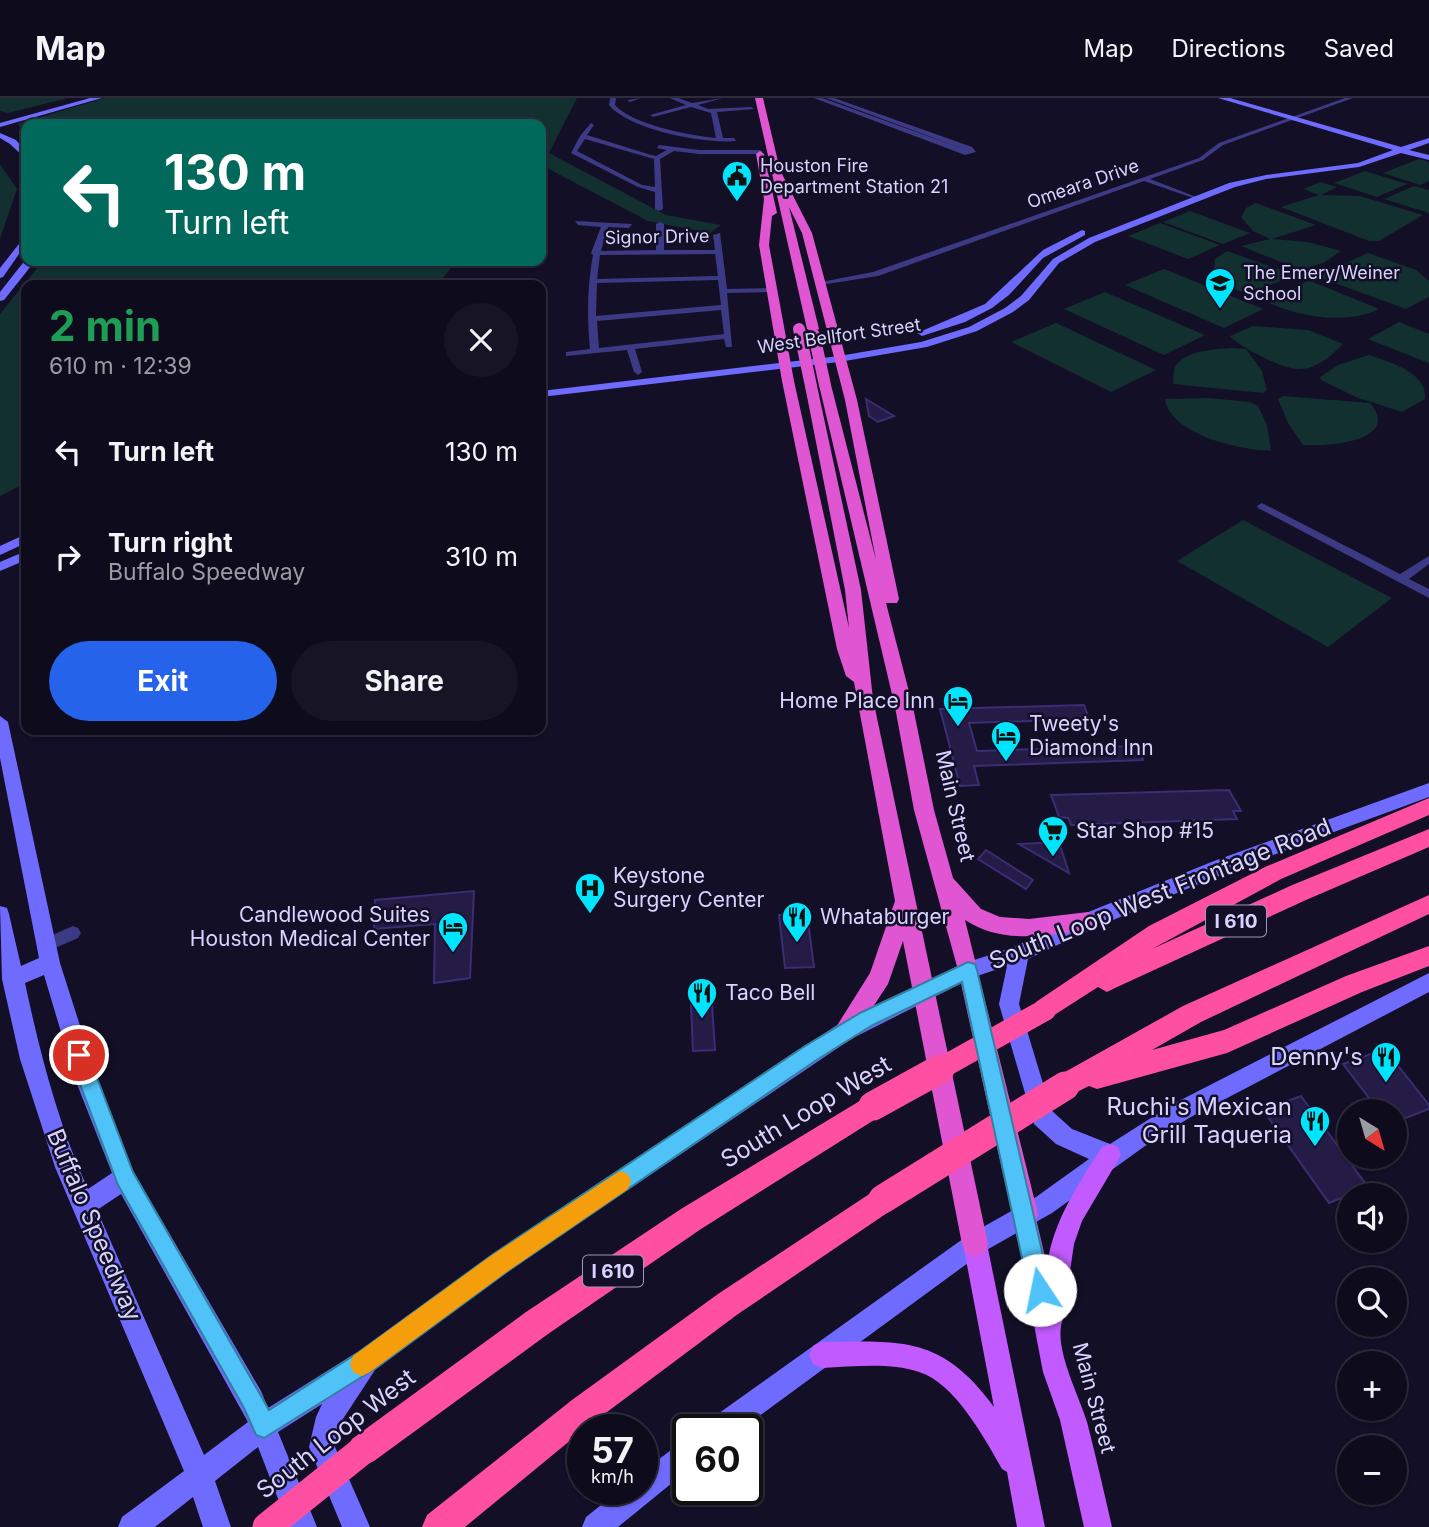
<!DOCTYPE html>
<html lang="en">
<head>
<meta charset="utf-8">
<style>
	:root { --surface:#0e0b1c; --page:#171425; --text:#f1f3f6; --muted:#9b9ba3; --line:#2e2b3b; --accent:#2563eb }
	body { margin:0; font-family:Inter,sans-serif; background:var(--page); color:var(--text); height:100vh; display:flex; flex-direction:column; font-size:26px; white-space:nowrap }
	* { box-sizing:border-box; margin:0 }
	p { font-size:23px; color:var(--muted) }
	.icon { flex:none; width:38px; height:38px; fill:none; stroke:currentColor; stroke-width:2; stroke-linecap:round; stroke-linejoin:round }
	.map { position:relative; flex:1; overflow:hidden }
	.side { position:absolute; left:21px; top:182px; width:525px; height:455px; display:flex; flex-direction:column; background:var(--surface); border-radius:14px; box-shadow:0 2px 5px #0004,0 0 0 2px var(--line) }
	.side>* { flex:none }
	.hud { position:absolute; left:21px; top:21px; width:525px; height:147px; border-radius:14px; box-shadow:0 2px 5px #0004,0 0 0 2px var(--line); background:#00695c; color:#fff; overflow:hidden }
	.needle { width:46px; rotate:143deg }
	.controls { position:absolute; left:1337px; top:1001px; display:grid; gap:14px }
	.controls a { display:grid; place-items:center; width:70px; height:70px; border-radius:50%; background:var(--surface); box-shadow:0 2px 5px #0004,0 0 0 2px var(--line); font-size:35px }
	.speed { position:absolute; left:567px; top:1316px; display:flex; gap:14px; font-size:35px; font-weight:700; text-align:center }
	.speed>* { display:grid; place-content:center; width:91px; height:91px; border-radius:50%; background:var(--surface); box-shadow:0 2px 5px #0004,0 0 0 2px var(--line); line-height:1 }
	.speed small { font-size:18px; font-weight:400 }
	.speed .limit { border:4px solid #111; border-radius:10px; background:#fff; color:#111 }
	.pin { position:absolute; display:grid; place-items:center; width:60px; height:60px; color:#fff; margin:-30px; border:4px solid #fff; border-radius:50%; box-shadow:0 2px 7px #0007 }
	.me { position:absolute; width:77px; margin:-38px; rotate:349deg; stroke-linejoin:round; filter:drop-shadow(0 0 5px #0008) }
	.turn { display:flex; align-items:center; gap:24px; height:147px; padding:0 28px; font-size:32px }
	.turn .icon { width:91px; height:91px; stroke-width:2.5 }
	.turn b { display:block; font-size:49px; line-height:60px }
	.round { display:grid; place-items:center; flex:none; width:74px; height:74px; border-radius:37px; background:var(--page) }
	.overview { display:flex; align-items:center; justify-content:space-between; height:119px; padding:0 28px }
	h1 { font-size:42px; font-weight:700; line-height:52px; color:#1e9e55 }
	.action { display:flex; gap:14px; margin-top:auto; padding:14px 28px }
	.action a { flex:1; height:80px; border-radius:42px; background:var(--accent); color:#fff; font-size:28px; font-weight:700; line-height:80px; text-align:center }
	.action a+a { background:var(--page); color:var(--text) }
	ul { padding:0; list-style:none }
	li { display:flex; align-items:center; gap:21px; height:105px; padding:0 28px }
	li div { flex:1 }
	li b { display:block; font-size:26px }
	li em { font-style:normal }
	header { display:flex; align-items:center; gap:42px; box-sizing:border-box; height:98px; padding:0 35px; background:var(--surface); border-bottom:2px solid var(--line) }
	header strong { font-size:33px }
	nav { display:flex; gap:38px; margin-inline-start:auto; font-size:24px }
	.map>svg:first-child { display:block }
</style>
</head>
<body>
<header>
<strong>Map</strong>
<nav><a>Map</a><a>Directions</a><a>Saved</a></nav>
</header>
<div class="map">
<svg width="1429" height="1429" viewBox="0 0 1429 1429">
	<rect width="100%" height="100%" fill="#130f26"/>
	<!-- green -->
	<path fill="#12302f" d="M 0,0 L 68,0 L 8,15 L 0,13 Z
		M 105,0 L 577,0 L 549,55 L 666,117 L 721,127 L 710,135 L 648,123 L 541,67 L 541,26 L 26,26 L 26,33 L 17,26 Z
		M 1419,61 L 1429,64 L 1429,83 L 1420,87 L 1383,75 Z
		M 0,66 L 17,91 L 0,141 Z
		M 1365,73 L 1407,86 L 1377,99 L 1334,85 Z
		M 1320,84 L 1337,89 L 1321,97 L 1360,98 L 1423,117 L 1379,143 L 1369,143 L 1281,109 L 1319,97 L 1303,91 Z
		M 1414,88 L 1429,92 L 1429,115 L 1384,101 Z
		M 1256,105 L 1316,127 L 1272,141 L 1308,144 L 1341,153 L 1323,165 L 1300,172 L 1241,148 L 1270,141 L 1253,133 L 1241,119 L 1246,110 Z
		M 1190,113 L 1250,135 L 1223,146 L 1163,124 Z
		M 1160,125 L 1220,147 L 1188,161 L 1128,138 Z
		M 1227,153 L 1292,176 L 1293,178 L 1247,196 L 1232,190 L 1214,175 L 1215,161 Z
		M 1368,155 L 1416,172 L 1429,183 L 1429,199 L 1406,211 L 1321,180 L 1320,177 Z
		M 43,163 L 457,163 L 437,187 L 26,187 L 26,385 L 0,398 L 0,216 Z
		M 1164,171 L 1263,211 L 1224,230 L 1125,187 Z
		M 1307,183 L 1313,184 L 1379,211 C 1347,227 1301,219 1269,205 Z
		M 1105,194 L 1205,237 L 1164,257 L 1064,211 Z
		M 1399,224 L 1429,236 L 1429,265 L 1368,241 Z
		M 1056,225 L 1156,272 L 1111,294 L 1011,244 Z
		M 1253,228 L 1308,232 L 1343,246 C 1331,258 1318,270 1301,271 C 1286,273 1239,249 1230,238 Z
		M 1233,250 L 1246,251 L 1262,273 L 1267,292 L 1263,295 L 1173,286 C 1174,280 1173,274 1175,269 C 1185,252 1216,251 1233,250 Z
		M 1369,257 C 1389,264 1428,274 1425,301 L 1402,314 L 1356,299 L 1321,282 L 1320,279 L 1338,267 Z
		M 1283,298 L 1370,305 C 1403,344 1324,349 1303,347 L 1288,325 L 1278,301 Z
		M 1209,300 L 1250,304 L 1258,308 L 1267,327 L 1271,353 C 1241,352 1170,337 1165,301 Z
		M 1243,422 L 1392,500 L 1328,549 L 1177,463 Z"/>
	<!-- building -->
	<path fill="#241b47" stroke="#3b2d73" stroke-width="2" d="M 866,301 L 894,318 L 878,324 L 869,318 Z
		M 1084,607 L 1089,621 L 969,625 L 977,653 L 1139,648 L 1143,662 L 974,668 L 979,687 L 960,688 L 940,611 Z
		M 1229,692 L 1241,713 L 1233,713 L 1237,721 L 1071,727 L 1068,720 L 1059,719 L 1051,697 Z
		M 1059,744 L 1069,775 L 1019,746 Z
		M 986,752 L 1033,782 L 1026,791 L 978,761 Z
		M 474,793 L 470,880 L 434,885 L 435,826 L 374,831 L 375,802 Z
		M 779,817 L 792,817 L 792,824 L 808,823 L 814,869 L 785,870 Z
		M 712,906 L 715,952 L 693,953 L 691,907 Z
		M 1385,951 L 1429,1007 L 1429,1011 L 1395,1024 L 1395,1013 L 1379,1013 L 1343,966 Z
		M 1301,998 L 1368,1089 L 1329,1105 L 1263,1012 Z"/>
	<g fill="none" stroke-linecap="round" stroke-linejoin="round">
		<!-- minor -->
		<path fill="#3d3a85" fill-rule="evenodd" d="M 610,0 L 616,0 L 615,7 C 631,26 691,38 716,40 L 711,15 L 691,9 L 653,19 L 650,17 L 686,7 L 670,0 L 678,0 L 692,5 L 723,0 L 698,7 L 708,11 L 751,9 L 754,11 L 717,14 L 723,40 L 734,40 L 736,43 C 705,46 629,32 609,7 Z
			M 641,0 L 630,4 L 627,2 Z
			M 814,0 L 822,0 L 969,53 L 826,0 L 834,0 L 972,49 L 976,54 L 965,57 Z
			M 1345,0 L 1353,0 L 1223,47 L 1203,62 L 1150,81 L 1199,100 L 1199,102 L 1144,83 L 878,178 L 820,187 L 816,185 L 873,174 L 1199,60 L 1219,45 Z
			M 591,25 L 594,27 L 587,37 L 651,57 L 656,58 L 667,52 L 657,50 L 659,47 L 699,52 L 760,52 L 763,54 L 760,56 L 699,56 L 674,53 L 660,61 L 663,111 L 659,113 L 655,111 L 655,94 L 638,89 L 571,55 L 580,38 ZM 585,41 L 654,61 L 655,89 L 642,87 L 577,53 Z
			M 575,123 L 632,126 L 629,130 L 608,129 L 601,153 L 656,152 L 656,126 L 660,124 L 664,126 L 664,152 L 715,152 L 713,137 L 720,135 L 727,191 L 772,190 L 776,192 L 772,194 L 727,195 L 732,249 L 726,249 L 724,241 L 635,251 L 642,274 L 638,277 L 634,274 L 627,252 L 566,258 L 566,254 L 590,251 C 587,219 587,189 593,157 L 591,155 L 601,129 L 578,127 ZM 715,156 L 718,178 L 597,181 L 600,157 ZM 718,182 L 721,207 L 596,218 L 597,185 ZM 721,212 L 724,236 L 599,250 L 597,223 Z
			M 1262,405 L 1400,476 L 1429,458 L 1429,466 L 1409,481 L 1429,491 L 1429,500 L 1258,410 L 1257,408 Z
			M 73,828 L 78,830 L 81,835 L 78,840 L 46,854 L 41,852 L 38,847 L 41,842 Z"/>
		<!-- secondary -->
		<path fill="#6f6bff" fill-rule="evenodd" d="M 90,0 L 102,0 L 0,29 L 0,25 Z
			M 1218,0 L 1230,0 L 1401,49 L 1429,40 L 1429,45 L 1409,52 L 1429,57 L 1429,62 L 1401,55 L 1359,69 L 1266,81 L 1235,89 L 1095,144 L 1059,165 L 1029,202 L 1013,214 L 977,233 L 927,249 L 839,264 L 541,299 L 541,293 L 839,258 L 921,244 L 969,229 L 1005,210 L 1021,198 L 1053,161 L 1089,140 L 1229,85 L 1266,77 L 1358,65 L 1393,52 Z
			M 0,35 L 16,42 L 26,54 L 26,61 L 10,46 L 0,40 Z
			M 1082,132 L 1085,133 L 1085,137 L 1043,160 L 1009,197 L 992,210 L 965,224 L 922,238 L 917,235 L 985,206 L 1043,152 Z
			M 26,137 L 26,146 L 3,179 L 0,180 L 0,170 Z
			M 26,161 L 35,163 L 4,202 L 0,203 L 0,194 Z
			M 26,436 L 26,445 L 0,457 L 0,448 Z
			M 26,453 L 26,462 L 0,473 L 0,464 Z
			M 0,618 L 8,624 L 60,865 L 97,981 L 133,1073 L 261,1293 L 268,1310 L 359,1253 L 492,1157 L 837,927 L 962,866 L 1014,849 L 1081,817 L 1214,763 L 1429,685 L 1429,699 C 1293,749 1158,798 1028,861 L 1019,906 L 1051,1012 L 1072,1031 L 1110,1046 L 1173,1006 L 1429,875 L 1429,894 L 1189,1020 L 1145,1048 L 1052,1115 L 983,1154 L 740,1332 L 704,1332 L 708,1323 L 967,1138 L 1036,1099 L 1089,1061 L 1056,1046 L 1034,1026 L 999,906 L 1007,868 L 974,879 L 851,941 L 508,1173 L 375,1272 L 341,1324 L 335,1349 L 370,1429 L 342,1429 L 309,1349 L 316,1319 L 322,1306 L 278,1334 L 317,1429 L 289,1429 L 258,1349 L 215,1383 L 231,1429 L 203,1429 L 193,1399 L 155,1429 L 118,1429 L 122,1419 L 184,1373 L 55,1069 L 20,961 L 2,881 L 0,808 L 7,810 L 9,816 L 21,868 L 39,860 L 0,660 ZM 44,877 L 75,981 L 112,1075 L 88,1091 C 58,1026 40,955 25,885 ZM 121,1096 L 248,1324 L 204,1357 L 97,1112 Z
			M 688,1342 L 688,1372 L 618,1429 L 582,1429 L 586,1419 L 621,1391 L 642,1391 L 642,1374 L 679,1346 Z"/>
		<!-- primary -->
		<path fill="#c25bff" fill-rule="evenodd" d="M 1110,1046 L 1118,1049 L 1121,1057 L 1082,1123 L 1074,1146 L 1063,1221 C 1052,1247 1079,1297 1087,1324 C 1096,1359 1104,1394 1112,1429 L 1084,1429 L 1060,1322 L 1043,1274 L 1013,1116 L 1017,1108 L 1025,1104 L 1033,1108 L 1047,1167 C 1054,1121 1078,1087 1102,1049 Z
			M 975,1134 L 983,1138 L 987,1146 L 1045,1429 L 1017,1429 L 1007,1374 L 1002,1371 C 985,1341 955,1285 919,1274 C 889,1264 853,1269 822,1270 L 813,1266 L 809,1257 L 813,1248 L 822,1244 C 903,1243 942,1238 994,1309 L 963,1146 L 967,1138 Z"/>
		<!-- trunk -->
		<path fill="#e055d1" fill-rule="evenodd" d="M 755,0 L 763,0 L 780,72 L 812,135 L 857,302 L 899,501 L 897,505 L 886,505 L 913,609 L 934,712 L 953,780 L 981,811 L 1000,819 L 1029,821 L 1088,814 L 1095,817 L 1098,823 L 1095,829 L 1088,832 C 1046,837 1003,847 965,822 L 1038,1116 L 1034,1125 L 1025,1129 L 1016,1125 L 1012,1116 L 958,872 L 914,712 L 895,609 L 819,287 L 825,283 L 831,287 L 876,462 L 845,302 L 802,135 L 789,109 L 819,231 L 813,234 L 807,231 Z
			M 760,53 L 764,56 L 777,115 L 772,118 L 769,147 L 794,283 L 849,530 L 845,492 L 805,288 L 811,284 L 817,288 L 861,492 L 873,601 L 988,1146 L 984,1155 L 975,1159 L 966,1155 L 962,1146 L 903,843 L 888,886 L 852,941 L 844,944 L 836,941 L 833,934 L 870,875 L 895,803 L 854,584 L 846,578 L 837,551 L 782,283 L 759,147 L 764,101 L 756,56 Z"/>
		<!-- motorway -->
		<path fill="#ff4fa3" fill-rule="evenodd" d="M 1429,700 L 1429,717 L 1281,781 L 1152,851 L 1290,788 L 1429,731 L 1429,749 L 1306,802 L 1115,890 L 1107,894 L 1098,889 L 1045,923 L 1036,920 L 1033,912 L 1036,904 L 1149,828 L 1265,769 Z
			M 1429,797 L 1429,816 L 1201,924 L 1152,952 L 1224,932 L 1346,878 L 1429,848 L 1429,868 L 1362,894 L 1227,955 L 1097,991 L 1089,988 L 1065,1000 L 1056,997 L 1052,988 L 1056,979 L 1183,908 Z
			M 873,995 L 882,999 L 886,1008 L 882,1017 L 701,1131 L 548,1236 L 374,1363 L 363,1368 L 352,1363 L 347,1352 L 352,1341 L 526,1214 L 681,1111 Z
			M 883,1087 L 893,1091 L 897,1101 L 893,1111 L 738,1216 L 583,1332 L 465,1429 L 422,1429 L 427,1417 L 572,1302 L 718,1196 Z"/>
		<!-- trunk-bridge -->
		<path stroke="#e055d1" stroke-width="12" d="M 799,231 L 811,288
			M 814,237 L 825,287"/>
		<!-- motorway-bridge-far1 -->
		<path stroke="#ff4fa3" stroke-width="22" d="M 936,973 L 1045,912"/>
		<!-- motorway-bridge -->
		<path stroke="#ff4fa3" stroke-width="29" d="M 873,1008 L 940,971
			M 883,1101 L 1065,988
			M 267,1429 L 363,1352"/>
	</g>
	<!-- route -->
	<path fill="#4fc3f7" stroke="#337fa1" stroke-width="2" d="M 968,864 L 975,866 L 977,872 L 1051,1192 L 1048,1200 L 1040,1203 L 1033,1200 L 1029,1192 L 962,884 L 873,927 L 818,961 L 508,1173 L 376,1270 L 264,1340 L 256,1337 L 244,1310 L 118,1087 L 69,957 L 72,951 L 79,949 L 86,951 L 133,1074 L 269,1312 L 359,1254 L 492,1157 L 805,948 L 860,915 Z"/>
	<!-- slow -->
	<path fill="#f59e0b" d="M 620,1073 L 628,1076 L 631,1083 L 628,1091 L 508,1173 L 370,1274 L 362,1278 L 353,1274 L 350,1266 L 353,1258 L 492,1157 Z"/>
	<!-- icons -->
	<defs>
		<g id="civic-pin" transform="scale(1.575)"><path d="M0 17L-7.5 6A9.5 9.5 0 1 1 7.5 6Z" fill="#00e5ff" stroke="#130f26"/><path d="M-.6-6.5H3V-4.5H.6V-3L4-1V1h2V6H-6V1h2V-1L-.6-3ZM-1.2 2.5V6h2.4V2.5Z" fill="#111"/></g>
		<g id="school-pin" transform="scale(1.575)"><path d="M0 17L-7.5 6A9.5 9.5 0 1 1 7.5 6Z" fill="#00e5ff" stroke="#130f26"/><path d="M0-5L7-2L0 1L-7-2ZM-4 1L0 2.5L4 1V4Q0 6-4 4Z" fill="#111"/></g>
		<g id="hotel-pin" transform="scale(1.575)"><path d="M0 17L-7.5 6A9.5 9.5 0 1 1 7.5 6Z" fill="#00e5ff" stroke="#130f26"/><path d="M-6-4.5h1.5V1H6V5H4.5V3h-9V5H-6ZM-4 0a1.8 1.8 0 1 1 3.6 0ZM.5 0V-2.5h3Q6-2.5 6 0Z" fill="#111"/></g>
		<g id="supermarket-pin" transform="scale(1.575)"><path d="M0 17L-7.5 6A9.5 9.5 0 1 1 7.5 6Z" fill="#00e5ff" stroke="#130f26"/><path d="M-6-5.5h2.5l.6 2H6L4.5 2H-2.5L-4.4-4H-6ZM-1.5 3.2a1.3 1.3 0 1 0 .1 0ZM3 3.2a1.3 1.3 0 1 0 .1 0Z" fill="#111"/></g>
		<g id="hospital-pin" transform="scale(1.575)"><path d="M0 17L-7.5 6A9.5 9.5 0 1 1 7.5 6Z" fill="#00e5ff" stroke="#130f26"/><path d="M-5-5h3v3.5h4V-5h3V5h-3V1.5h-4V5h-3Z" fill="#111"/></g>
		<g id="restaurant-pin" transform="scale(1.575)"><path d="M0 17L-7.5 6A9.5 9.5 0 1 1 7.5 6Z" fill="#00e5ff" stroke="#130f26"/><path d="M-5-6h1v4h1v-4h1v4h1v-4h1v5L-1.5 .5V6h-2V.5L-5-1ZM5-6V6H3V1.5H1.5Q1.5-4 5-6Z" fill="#111"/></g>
	</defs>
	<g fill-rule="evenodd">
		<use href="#civic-pin" x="737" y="78"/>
		<use href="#school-pin" x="1220" y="185"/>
		<use href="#hotel-pin" x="958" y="603"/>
		<use href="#hotel-pin" x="1006" y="638"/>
		<use href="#supermarket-pin" x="1053" y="733"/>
		<use href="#hospital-pin" x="590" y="790"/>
		<use href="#restaurant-pin" x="797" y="819"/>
		<use href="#hotel-pin" x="453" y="829"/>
		<use href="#restaurant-pin" x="702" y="895"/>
		<use href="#restaurant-pin" x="1386" y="959"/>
		<use href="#restaurant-pin" x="1315" y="1023"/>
	</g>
	<g text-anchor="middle" stroke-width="5" stroke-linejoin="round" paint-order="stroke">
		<!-- far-poi labels -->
		<g font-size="18" fill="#d9d4ff" stroke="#130f26" text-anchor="start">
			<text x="760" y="74">Houston Fire<tspan x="760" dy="21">Department Station 21</tspan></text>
			<text x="1243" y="181">The Emery/Weiner<tspan x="1243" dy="21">School</tspan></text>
		</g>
		<!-- far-street labels -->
		<g font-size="18" fill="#d9d4ff" stroke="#130f26">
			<text transform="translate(1083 86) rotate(-19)" y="6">Omeara Drive</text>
			<text transform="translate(657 139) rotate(-1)" y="6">Signor Drive</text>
			<text transform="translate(839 238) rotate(-8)" y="6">West Bellfort Street</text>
		</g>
		<!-- shield labels -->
		<g fill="#130f26" stroke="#9e99be" stroke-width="2">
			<rect x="1206" y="807.5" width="60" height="31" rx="5"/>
			<rect x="583" y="1157.5" width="60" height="31" rx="5"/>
		</g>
		<g font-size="19" font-weight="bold" fill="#d9d4ff">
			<text x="1236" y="830">I 610</text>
			<text x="613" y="1180">I 610</text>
		</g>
		<!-- poi labels -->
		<g font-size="21" fill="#d9d4ff" stroke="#130f26" text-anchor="start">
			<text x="935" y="610" text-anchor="end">Home Place Inn</text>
			<text x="1029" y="633">Tweety's<tspan x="1029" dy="24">Diamond Inn</tspan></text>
			<text x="1076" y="740">Star Shop #15</text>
			<text x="613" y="785">Keystone<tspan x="613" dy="24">Surgery Center</tspan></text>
			<text x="430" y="824" text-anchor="end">Candlewood Suites<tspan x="430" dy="24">Houston Medical Center</tspan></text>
			<text x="820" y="826">Whataburger</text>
			<text x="725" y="902">Taco Bell</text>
		</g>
		<!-- street labels -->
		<g font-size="21" fill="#d9d4ff" stroke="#130f26">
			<text transform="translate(955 708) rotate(77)" y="7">Main Street</text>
			<text transform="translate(1094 1300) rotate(75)" y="7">Main Street</text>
		</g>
		<!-- near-street labels -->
		<g font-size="24" fill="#d9d4ff" stroke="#130f26">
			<text transform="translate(1160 796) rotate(-22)" y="8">South Loop West Frontage Road</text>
			<text transform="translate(806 1014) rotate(-31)" y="8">South Loop West</text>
			<text transform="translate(94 1127) rotate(67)" y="8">Buffalo Speedway</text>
			<text transform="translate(336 1336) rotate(-38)" y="8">South Loop West</text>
		</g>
		<!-- near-poi labels -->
		<g font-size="24" fill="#d9d4ff" stroke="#130f26" text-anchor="end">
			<text x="1363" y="967">Denny's</text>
			<text x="1292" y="1017">Ruchi's Mexican<tspan x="1292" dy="28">Grill Taqueria</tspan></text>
		</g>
	</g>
</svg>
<div class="controls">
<a><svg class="needle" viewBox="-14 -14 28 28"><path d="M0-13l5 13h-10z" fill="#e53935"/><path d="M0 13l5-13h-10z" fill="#9b9ba3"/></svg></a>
<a><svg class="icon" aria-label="sound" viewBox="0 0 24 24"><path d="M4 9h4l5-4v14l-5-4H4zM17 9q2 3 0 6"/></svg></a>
<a><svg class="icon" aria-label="search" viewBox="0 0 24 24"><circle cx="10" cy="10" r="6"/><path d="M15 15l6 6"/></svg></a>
<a>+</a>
<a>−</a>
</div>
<div class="speed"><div>57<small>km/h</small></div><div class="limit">60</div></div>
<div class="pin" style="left:79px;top:957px;background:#d93025"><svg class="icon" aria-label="arrive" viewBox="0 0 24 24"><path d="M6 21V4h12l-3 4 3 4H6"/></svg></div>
<svg class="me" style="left:1040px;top:1192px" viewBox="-20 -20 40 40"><circle r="19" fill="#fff"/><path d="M0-13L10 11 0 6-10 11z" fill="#4fc3f7"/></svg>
<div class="hud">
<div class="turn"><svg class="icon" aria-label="left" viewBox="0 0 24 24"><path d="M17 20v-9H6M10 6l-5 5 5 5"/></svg><div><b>130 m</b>Turn left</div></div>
</div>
<section class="side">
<div class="overview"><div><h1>2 min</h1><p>610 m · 12:39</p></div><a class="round"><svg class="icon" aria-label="close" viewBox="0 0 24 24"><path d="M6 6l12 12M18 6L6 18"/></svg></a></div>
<ul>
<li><svg class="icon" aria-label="left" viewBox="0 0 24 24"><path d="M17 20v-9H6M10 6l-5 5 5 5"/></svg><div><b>Turn left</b></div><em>130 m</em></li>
<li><svg class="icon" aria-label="right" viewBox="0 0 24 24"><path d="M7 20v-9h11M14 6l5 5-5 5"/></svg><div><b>Turn right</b><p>Buffalo Speedway</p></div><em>310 m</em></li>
</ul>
<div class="action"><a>Exit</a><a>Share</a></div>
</section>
</div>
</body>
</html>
